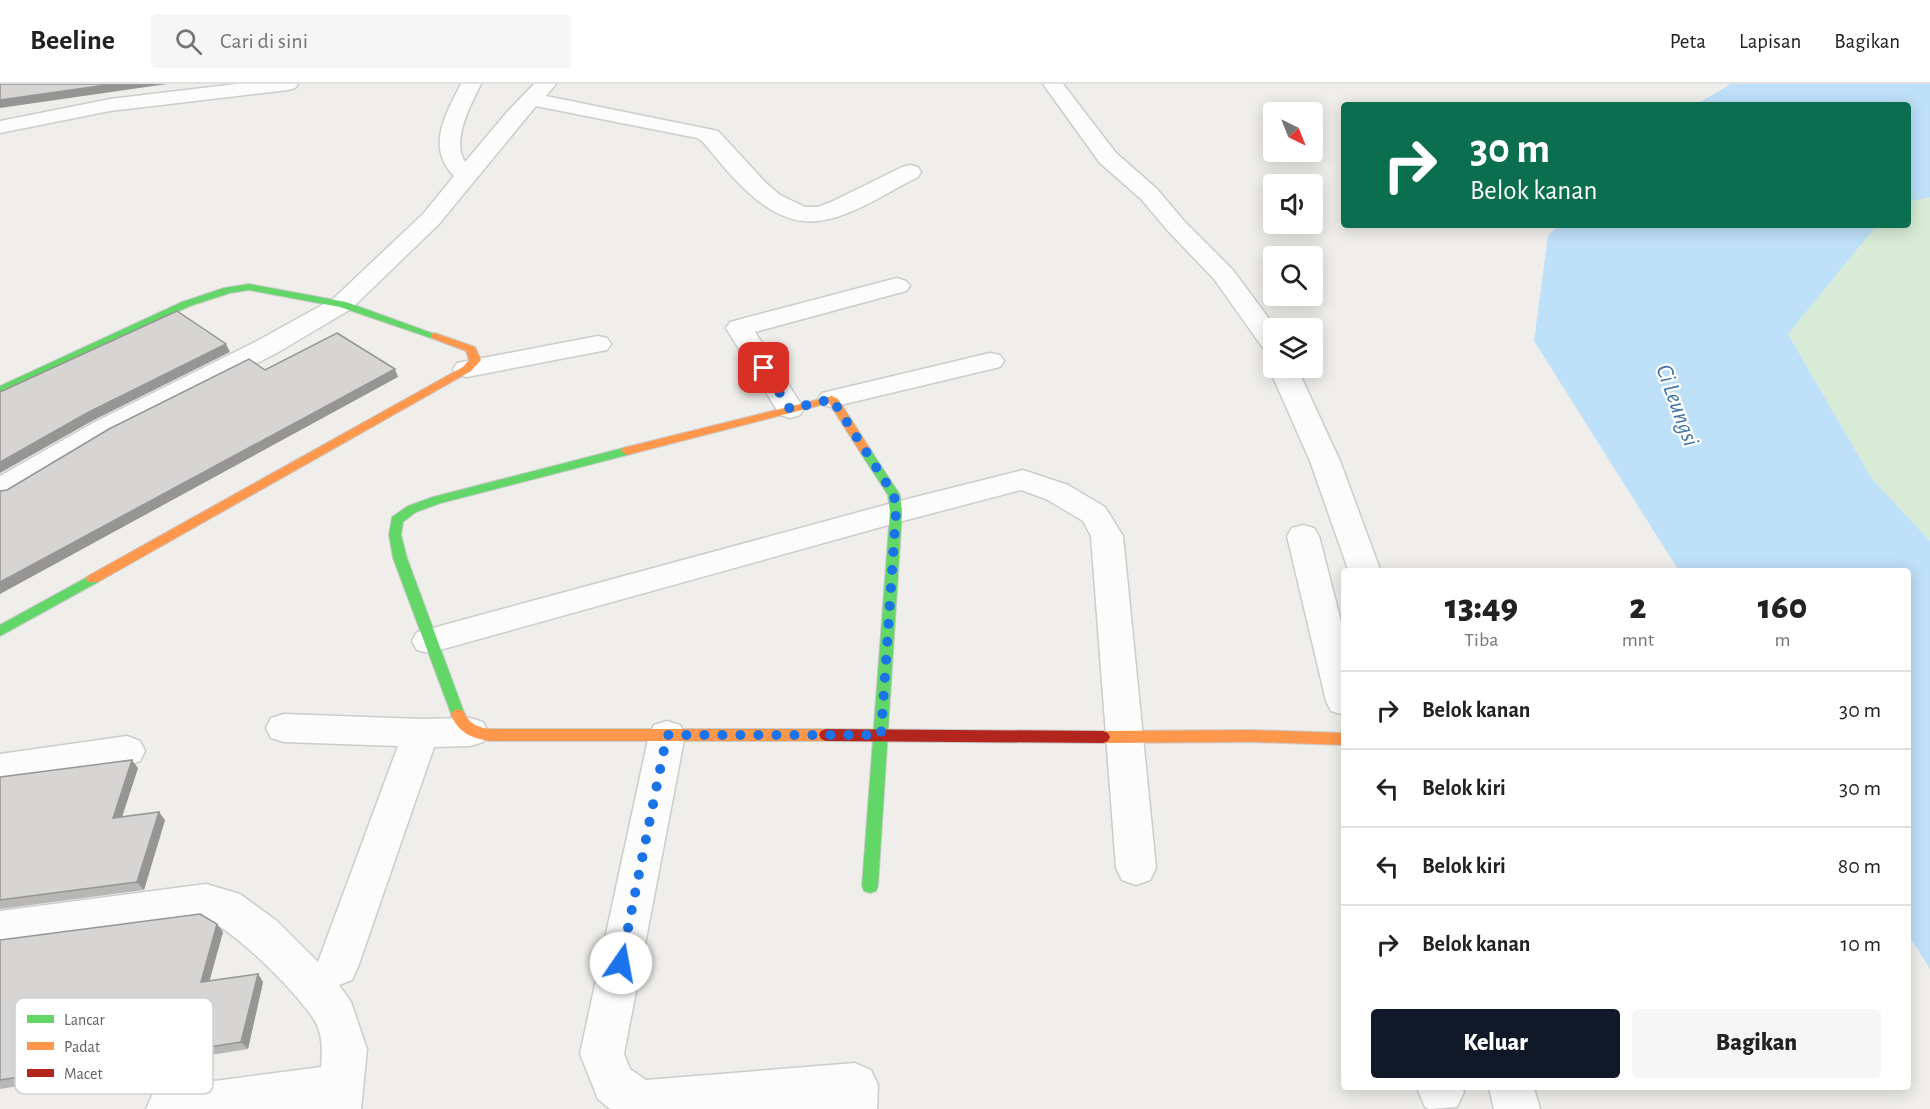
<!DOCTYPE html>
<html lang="id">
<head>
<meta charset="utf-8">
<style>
	:root { --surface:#fff; --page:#f6f6f6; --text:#222; --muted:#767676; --line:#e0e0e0; --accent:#111827 }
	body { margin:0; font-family:"Alegreya Sans",sans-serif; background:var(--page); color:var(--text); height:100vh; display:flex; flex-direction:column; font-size:22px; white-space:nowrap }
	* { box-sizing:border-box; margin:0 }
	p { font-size:20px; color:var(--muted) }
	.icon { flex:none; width:33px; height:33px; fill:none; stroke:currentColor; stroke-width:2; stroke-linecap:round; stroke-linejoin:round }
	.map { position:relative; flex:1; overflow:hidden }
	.side { position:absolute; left:1341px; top:484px; width:570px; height:522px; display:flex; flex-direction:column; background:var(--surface); border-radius:6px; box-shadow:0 3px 15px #0003 }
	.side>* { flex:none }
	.top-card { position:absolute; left:1341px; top:18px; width:570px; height:126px; border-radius:6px; box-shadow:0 3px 15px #0003; background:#0b6e4f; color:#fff; overflow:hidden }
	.needle { width:39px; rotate:137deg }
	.controls { position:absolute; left:1263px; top:18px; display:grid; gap:12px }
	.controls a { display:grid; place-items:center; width:60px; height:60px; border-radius:6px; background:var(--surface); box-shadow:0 3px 15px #0003; font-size:30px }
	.pin { position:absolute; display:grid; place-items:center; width:51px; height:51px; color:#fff; margin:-26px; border-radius:12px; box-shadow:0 3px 9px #0006 }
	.me { position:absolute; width:66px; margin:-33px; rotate:12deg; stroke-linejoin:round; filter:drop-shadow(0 0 4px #0008) }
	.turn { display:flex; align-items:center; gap:21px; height:126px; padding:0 30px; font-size:27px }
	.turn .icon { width:78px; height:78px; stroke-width:2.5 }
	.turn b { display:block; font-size:42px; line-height:51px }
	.eta { display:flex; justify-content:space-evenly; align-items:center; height:102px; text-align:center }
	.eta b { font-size:36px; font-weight:800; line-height:42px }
	.primary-button { display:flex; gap:12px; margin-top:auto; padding:12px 30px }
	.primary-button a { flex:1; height:69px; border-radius:6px; background:var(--accent); color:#fff; font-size:24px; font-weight:800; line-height:69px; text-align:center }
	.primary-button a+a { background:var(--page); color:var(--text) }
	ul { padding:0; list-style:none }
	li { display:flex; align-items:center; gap:18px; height:78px; padding:0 30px; border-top:2px solid var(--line) }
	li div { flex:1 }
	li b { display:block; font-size:22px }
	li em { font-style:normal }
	header { display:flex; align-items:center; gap:36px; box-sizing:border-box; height:84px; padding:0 30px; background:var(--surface); border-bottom:2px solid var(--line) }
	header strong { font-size:28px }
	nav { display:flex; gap:33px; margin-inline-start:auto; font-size:21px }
	.search { width:420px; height:54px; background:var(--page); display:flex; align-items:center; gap:15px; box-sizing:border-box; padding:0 21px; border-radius:6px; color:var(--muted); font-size:22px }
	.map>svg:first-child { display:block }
</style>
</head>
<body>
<header>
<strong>Beeline</strong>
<div class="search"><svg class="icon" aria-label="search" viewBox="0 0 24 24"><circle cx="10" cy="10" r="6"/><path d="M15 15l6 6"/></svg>Cari di sini</div>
<nav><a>Peta</a><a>Lapisan</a><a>Bagikan</a></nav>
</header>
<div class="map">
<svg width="1930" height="1025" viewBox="0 0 1930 1025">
	<rect width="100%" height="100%" fill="#efeeea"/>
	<!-- green -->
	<path fill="#d8ebd6" d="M 1930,113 L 1930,457 L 1872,395 L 1788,250 L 1877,141 L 1908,141 L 1908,118 Z"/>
	<!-- water -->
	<path fill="#bfe0f9" d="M 1731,0 L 1930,0 L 1930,113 L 1908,118 L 1908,21 L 1695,21 Z
		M 1558,141 L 1877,141 L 1788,250 L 1872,395 L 1930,457 L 1930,885 L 1908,850 L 1908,488 L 1679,487 L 1534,257 L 1548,152 Z"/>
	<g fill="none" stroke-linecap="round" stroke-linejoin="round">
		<!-- street casing -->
		<g stroke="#cbcccc" stroke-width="3">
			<path id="street" d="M 236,0 L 298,0 L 295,4 L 288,6 L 110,27 L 0,49 L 0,37 L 110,15 Z
				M 461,0 L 481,0 C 471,20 451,56 465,78 L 508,27 L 534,0 L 556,0 L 546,12 L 718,47 L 766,99 L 780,111 L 805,123 L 818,123 L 831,118 L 902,83 L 910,81 L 918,83 L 921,88 L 918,93 C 887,108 853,133 818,137 C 768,143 730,90 702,57 L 697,54 L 536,22 L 439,140 L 351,225 L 275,270 L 113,351 L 11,412 L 0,415 L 0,392 L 93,339 L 255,258 L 333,215 L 423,130 L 454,92 C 426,63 445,31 461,0 Z
				M 1043,0 L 1063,0 L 1116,69 L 1157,105 L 1184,137 L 1232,185 L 1276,244 L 1274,244 L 1274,269 L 1265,267 L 1214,195 L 1168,147 L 1141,115 L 1100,79 Z
				M 897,194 L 906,197 L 910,202 L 906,207 L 755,248 L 804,325 L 800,331 L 790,334 L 780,331 L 726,244 L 730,238 Z
				M 598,252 L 607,254 L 611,260 L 607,266 L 467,293 L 457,291 L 453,285 L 457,279 L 467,277 Z
				M 990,269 L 1000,271 L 1004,277 L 1000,283 L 832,323 L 822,321 L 818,315 L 822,309 Z
				M 1273,278 L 1274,284 L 1297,284 L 1340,377 L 1381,488 L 1349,488 L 1310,377 L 1269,284 Z
				M 1023,386 L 1068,401 L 1105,423 L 1123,452 L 1156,784 L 1150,796 L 1136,801 L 1122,796 L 1116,784 L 1091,452 L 1083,437 L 1046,415 L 1021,406 L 899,438 L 429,569 L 417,566 L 412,557 L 417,548 L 429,545 L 896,418 Z
				M 1303,441 L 1314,444 L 1319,452 L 1344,549 L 1344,631 L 1331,627 L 1326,617 L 1287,452 L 1292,444 Z
				M 284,630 L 421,635 L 470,634 L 483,638 L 488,648 L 483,658 L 470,662 L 434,663 L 358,883 L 352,896 L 339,901 L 351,918 L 367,965 L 361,1025 L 146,1025 L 153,1009 L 169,1003 L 321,983 C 322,969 323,955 317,941 C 306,917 231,842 206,836 L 0,863 L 0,827 L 206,800 L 240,810 L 277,837 L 318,878 L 398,662 L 284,658 L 271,654 L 266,644 L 271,634 Z
				M 667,637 L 680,641 L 685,651 L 624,970 L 630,985 L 646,996 L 855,979 L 871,986 L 878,1001 L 877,1025 L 610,1025 L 598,1015 L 580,970 L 649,651 L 654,641 Z
				M 127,652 L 140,657 L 145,667 L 140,677 L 127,682 L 0,700 L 0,670 Z
				M 1417,1004 L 1462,1004 L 1464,1008 L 1457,1023 L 1429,1025 L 1425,1023 Z
				M 1489,1004 L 1534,1004 L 1540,1025 L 1494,1025 Z"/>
		</g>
		<!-- fast casing -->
		<g stroke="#cacacb" stroke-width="2">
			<path id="fast" d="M 249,200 L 346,218 L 440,252 L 439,254 L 431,254 L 340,223 L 249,206 L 230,209 L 190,222 L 0,309 L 0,302 L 182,218 L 224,204 Z
				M 627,363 L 631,364 L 633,367 L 631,370 L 441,419 L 416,428 L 403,438 L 401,451 L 407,474 L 465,631 L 463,635 L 453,635 L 393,474 L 389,451 L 392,433 L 408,422 L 433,413 Z
				M 866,364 L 870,365 L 900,411 L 902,428 L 878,802 L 876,807 L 870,809 L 864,807 L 862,802 L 890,428 L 888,411 L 860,368 Z
				M 93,490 L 98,492 L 100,495 L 98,498 L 0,552 L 0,541 Z"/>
		</g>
		<!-- slow casing -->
		<g stroke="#cacacb" stroke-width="2">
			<path id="slow" d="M 435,249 L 475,263 L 481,276 L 471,287 L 98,498 L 88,498 L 86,495 L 88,492 L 463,283 L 469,276 L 466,267 L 431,254 L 431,250 Z
				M 832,312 L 838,315 L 872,368 L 870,371 L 862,371 L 829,319 L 627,371 L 621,367 L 623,364 Z
				M 458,625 L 463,627 C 470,640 476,643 490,645 L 826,645 L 831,647 L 833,651 L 831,655 L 826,657 L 490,657 C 471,654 459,649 451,631 L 453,627 Z
				M 1252,646 L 1344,649 L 1344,661 L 1252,658 L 1103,659 L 1098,657 L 1096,653 L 1098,649 L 1103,647 Z"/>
		</g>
		<!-- jam casing -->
		<g stroke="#cacacb" stroke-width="2">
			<path id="jam" d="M 826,645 L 1103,647 L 1108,649 L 1110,653 L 1108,657 L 1103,659 L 826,657 L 821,655 L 819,651 L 821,647 Z"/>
		</g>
		<!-- street -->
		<use href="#street" fill="#fdfcfc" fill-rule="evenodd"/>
		<!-- fast -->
		<use href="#fast" fill="#63d668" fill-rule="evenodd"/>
		<!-- slow -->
		<use href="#slow" fill="#ff974d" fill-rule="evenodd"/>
		<!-- jam -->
		<use href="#jam" fill="#b3261e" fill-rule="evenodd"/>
	</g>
	<!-- wall -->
	<path fill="#b8b7b5" d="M 138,684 L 122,733 L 165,736 L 144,806 L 0,825 L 0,693 Z
		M 223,848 L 209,897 L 258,890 L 263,898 L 248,965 L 0,1005 L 0,856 Z"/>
	<!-- shaded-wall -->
	<path fill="#969594" d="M 113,0 L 167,0 L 0,24 L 0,16 Z
		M 226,260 L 230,268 L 92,337 L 0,389 L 0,378 L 87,329 Z
		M 395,285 L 398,293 L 0,510 L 0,498 Z
		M 132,676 L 138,684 L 119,742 L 113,734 Z
		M 159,728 L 165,736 L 144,806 L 137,798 Z
		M 217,840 L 223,848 L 207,906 L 201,898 Z
		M 258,890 L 263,898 L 248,965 L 241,958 Z"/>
	<!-- building -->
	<path fill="#d6d5d3" stroke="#969594" stroke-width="1.5" d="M 0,0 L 113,0 L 0,16 Z
		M 177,227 L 226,260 L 87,329 L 0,378 L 0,308 Z
		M 337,249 L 395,285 L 0,498 L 0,407 L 7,406 L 109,345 L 249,275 L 265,286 Z
		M 132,676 L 113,734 L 159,728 L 137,798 L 0,816 L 0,693 Z
		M 200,830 L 217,840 L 201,898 L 258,890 L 241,958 L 0,996 L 0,856 Z"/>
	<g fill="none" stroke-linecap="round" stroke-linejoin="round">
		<!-- route -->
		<path stroke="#1a73e8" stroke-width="10" stroke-dasharray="0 18" d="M 621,879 L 667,651 L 881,651 L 896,428 L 894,411 L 832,315 L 790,325 L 764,284"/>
	</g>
	<g text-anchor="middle" stroke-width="4.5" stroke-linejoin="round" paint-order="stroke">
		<!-- water labels -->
		<g font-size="24" font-style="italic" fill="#4174aa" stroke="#fff">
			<text transform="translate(1678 321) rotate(70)" y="8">Ci Leungsi</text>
		</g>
	</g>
	<!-- legend -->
	<rect x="15" y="914" width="198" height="96" rx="9" fill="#fff" stroke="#cfd0d2" stroke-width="1.5"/>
	<rect x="27" y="931" width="27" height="8" fill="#63d668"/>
	<rect x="27" y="958" width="27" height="8" fill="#ff974d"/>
	<rect x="27" y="985" width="27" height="8" fill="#b3261e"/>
	<g font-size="16" fill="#5f6368">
		<text x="64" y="941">Lancar</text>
		<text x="64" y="968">Padat</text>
		<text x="64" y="995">Macet</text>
	</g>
</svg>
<div class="controls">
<a><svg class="needle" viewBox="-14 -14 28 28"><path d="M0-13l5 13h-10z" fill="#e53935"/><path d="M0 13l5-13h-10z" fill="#767676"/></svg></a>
<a><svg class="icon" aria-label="sound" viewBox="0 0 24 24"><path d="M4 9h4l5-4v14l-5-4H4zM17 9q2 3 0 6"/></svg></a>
<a><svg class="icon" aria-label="search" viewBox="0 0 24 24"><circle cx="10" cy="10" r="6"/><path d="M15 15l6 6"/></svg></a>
<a><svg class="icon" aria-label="layers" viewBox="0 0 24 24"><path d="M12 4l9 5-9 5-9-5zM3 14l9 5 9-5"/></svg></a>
</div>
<div class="pin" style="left:764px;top:284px;background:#d93025"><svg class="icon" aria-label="arrive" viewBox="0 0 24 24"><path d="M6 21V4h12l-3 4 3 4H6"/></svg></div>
<svg class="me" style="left:621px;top:879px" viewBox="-20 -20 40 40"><circle r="19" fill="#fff"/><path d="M0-13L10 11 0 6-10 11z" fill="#1a73e8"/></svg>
<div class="top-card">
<div class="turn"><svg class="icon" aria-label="right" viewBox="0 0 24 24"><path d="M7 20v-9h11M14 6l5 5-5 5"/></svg><div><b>30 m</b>Belok kanan</div></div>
</div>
<section class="side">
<div class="eta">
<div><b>13:49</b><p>Tiba</p></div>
<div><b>2</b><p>mnt</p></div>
<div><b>160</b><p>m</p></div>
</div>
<ul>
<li><svg class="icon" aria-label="right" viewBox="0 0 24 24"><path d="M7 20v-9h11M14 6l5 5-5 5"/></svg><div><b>Belok kanan</b></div><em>30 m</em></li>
<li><svg class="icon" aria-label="left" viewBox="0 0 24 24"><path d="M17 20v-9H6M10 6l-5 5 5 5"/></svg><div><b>Belok kiri</b></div><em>30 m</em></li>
<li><svg class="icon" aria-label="left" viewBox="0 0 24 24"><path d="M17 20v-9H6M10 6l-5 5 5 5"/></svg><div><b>Belok kiri</b></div><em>80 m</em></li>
<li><svg class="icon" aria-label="right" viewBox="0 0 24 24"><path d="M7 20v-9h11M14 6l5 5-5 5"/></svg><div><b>Belok kanan</b></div><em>10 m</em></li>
</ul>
<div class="primary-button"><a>Keluar</a><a>Bagikan</a></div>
</section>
</div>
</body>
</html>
